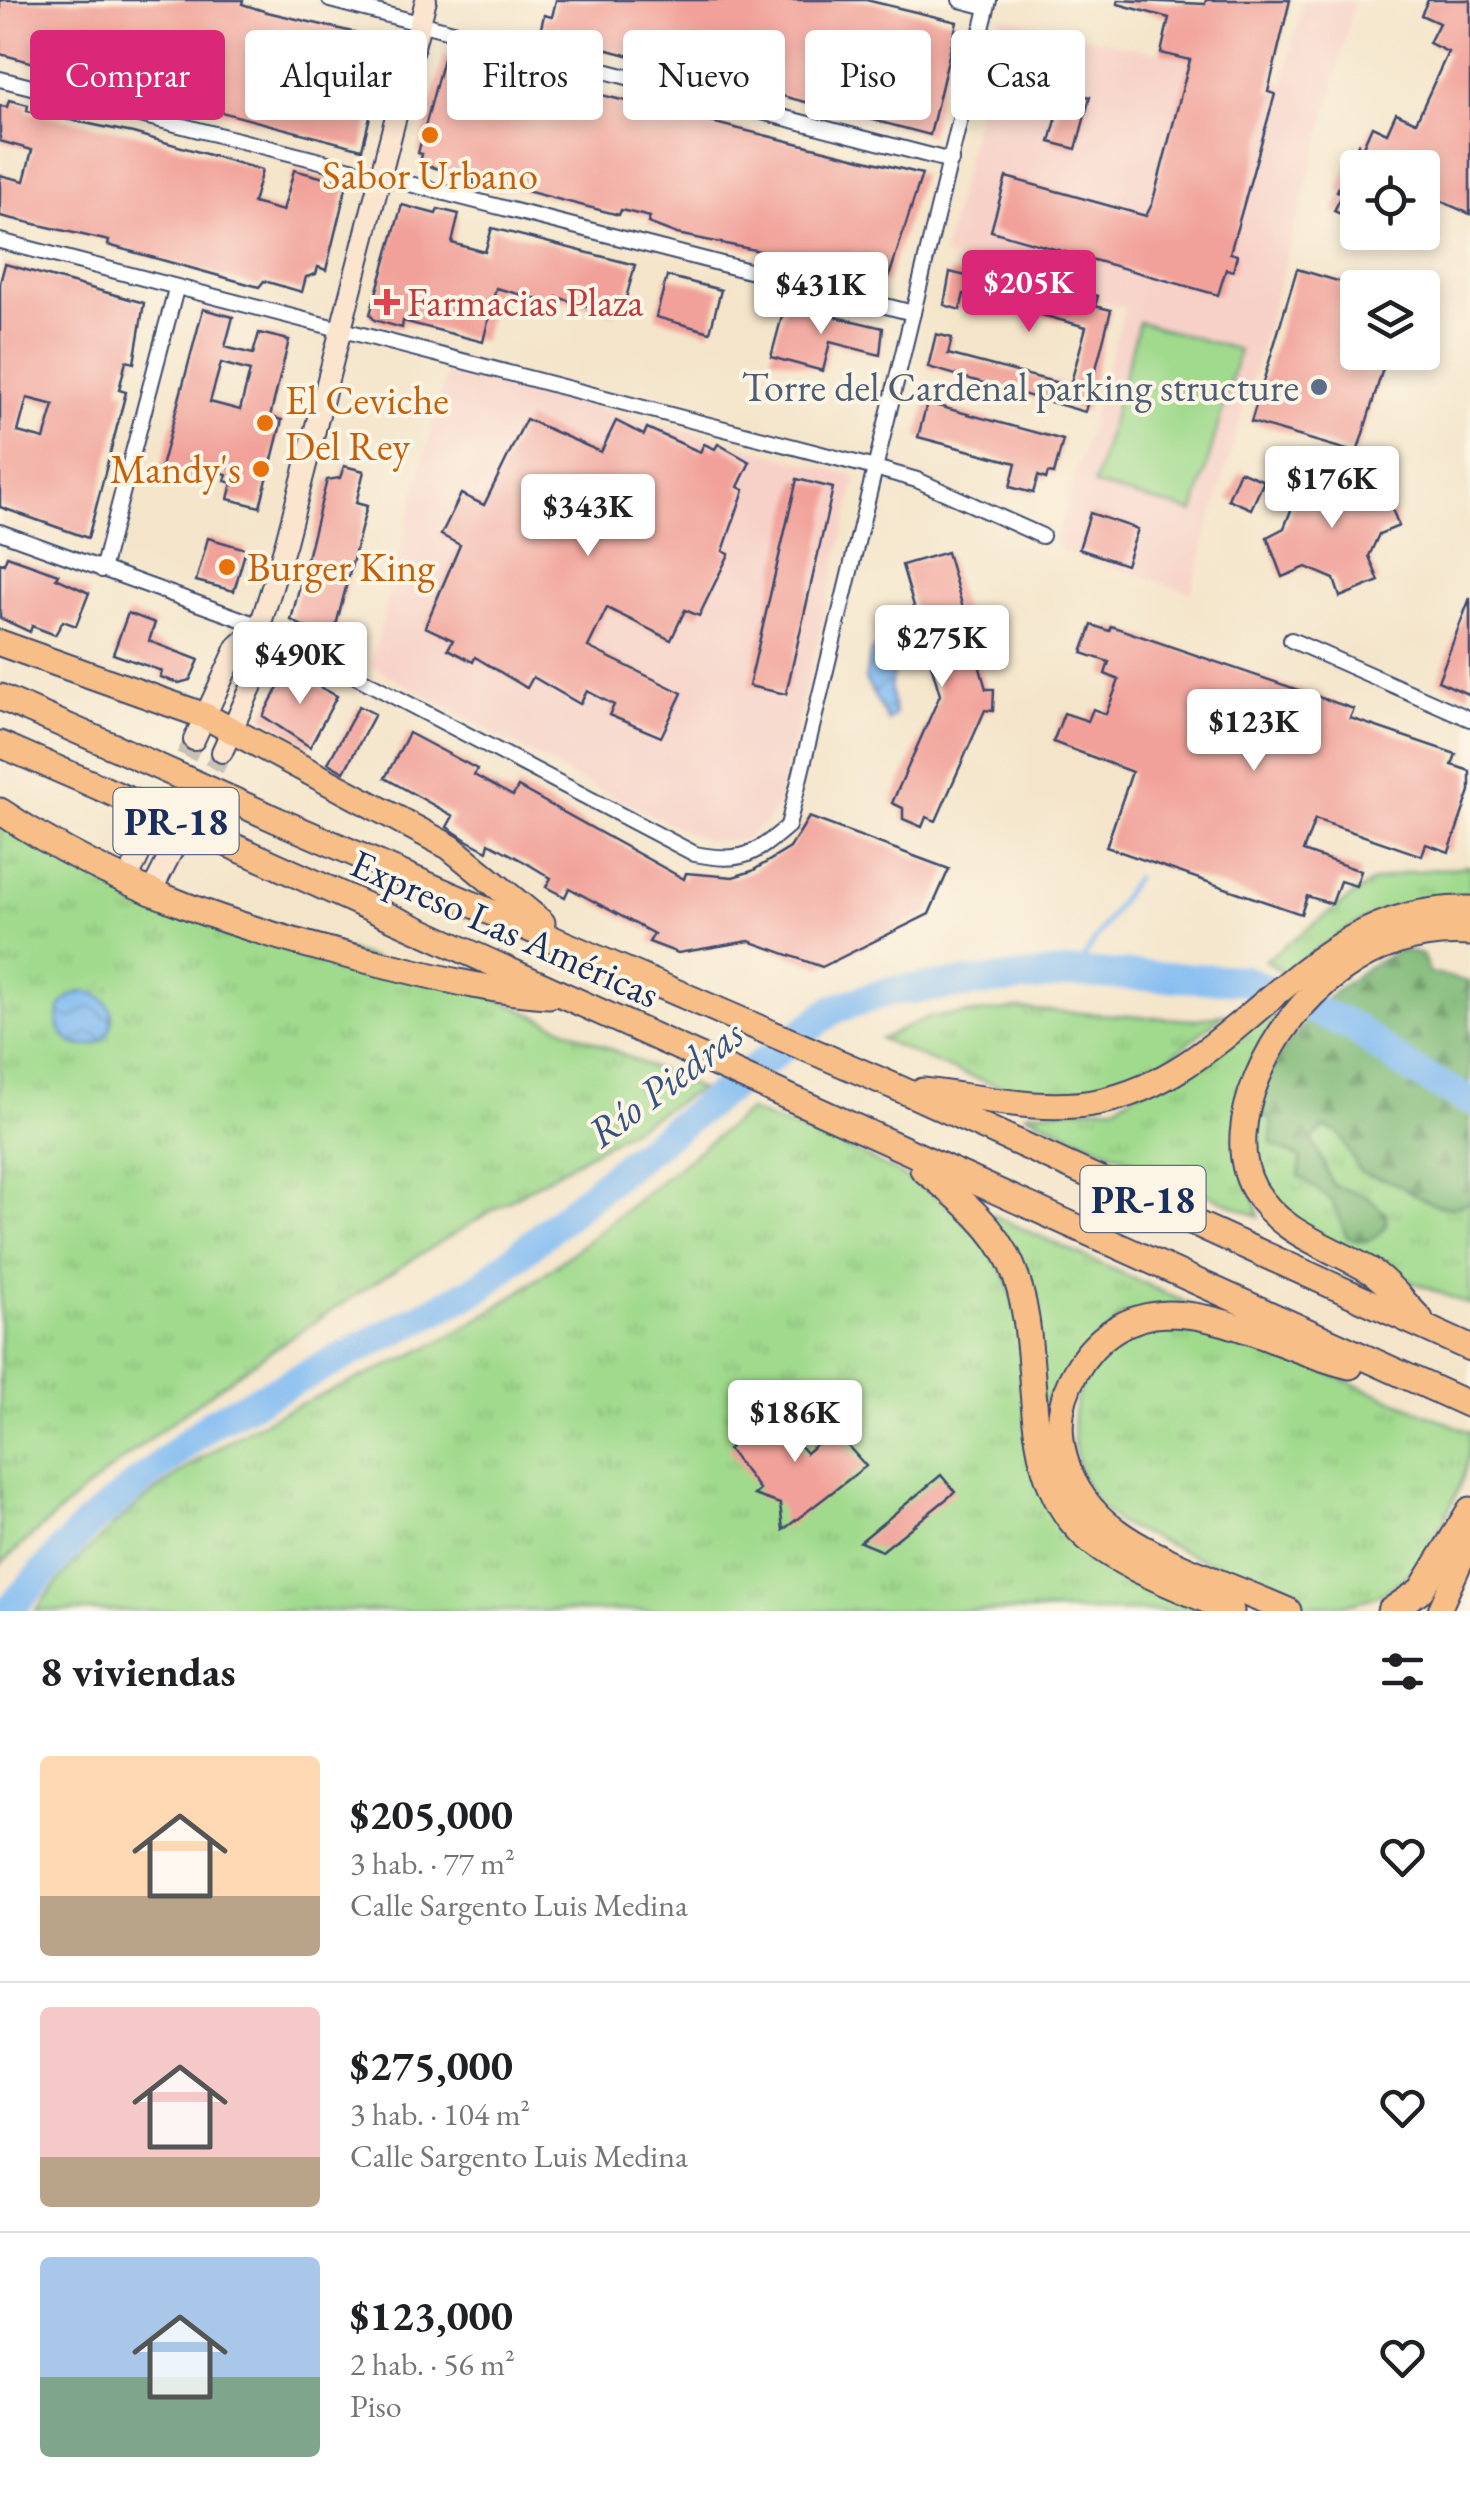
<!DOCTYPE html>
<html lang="es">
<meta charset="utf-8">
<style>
:root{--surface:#fff;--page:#f6f6f6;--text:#202124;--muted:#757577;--line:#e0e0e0;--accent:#db2777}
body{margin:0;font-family:"EB Garamond",serif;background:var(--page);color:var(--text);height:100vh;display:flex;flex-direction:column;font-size:38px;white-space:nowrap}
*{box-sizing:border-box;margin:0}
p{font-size:32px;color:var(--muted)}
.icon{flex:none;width:55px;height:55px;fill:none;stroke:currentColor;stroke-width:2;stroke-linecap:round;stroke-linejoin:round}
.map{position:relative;height:1611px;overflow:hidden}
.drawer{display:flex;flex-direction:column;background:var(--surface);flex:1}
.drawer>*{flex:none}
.guide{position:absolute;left:30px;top:30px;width:1410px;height:90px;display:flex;gap:20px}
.tools{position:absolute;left:1340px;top:150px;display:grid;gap:20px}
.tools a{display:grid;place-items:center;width:100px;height:100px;border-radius:10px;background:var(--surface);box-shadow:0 5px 15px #0003;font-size:50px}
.price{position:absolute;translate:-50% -85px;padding:0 22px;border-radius:10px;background:#fff;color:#222;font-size:32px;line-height:65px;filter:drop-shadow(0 2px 5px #0008)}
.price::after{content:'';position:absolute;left:50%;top:60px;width:30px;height:22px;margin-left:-15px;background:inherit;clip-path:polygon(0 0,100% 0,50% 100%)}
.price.selected{background:var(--accent);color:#fff}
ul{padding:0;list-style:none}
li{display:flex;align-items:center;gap:30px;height:250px;padding:0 40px}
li+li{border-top:2px solid var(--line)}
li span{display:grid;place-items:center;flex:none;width:280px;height:200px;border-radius:10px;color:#555}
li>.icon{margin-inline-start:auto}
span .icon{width:120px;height:120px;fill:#fffc;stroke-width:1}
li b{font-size:42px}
h2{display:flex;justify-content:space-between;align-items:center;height:120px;padding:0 40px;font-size:42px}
.pill{padding:0 35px;border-radius:10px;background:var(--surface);box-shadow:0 5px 15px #0003;font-size:35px;line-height:90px}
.pill.selected{background:var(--accent);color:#fff}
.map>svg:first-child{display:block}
.built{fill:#f7d1c8}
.grass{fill:url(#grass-tufts);stroke:#5e8476;stroke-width:2.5}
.forest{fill:url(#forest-firs);stroke:#4e746b;stroke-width:2.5}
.pitch{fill:#a0da8d;stroke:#5e8476;stroke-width:2.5}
.water{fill:url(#water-waves);stroke:#4e75a8;stroke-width:2.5}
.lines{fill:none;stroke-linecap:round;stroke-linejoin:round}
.stream{stroke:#81bbf2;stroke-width:5}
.river{stroke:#81bbf2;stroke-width:30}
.building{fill:#f1a199;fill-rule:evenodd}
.secondary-tunnel{stroke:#c9c1b4;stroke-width:20;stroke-dasharray:20 10;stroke-linecap:butt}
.street-casing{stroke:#3c4a6e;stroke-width:18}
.secondary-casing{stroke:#3c4a6e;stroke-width:24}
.primary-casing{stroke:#3c4a6e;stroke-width:26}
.highway-casing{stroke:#3c4a6e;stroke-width:29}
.street{stroke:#fff;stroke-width:14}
.secondary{stroke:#fce5cf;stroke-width:20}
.primary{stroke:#f7be87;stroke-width:22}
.highway{stroke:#f7be87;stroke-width:25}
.highway-bridge-casing{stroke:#3c4a6e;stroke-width:29;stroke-linecap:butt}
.highway-bridge{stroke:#f7be87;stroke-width:25}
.food-dot{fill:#e8710a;stroke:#fcf5e5;stroke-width:4}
.health-dot{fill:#e0444e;stroke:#fcf5e5;stroke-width:4}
.service-dot{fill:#5c6f8a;stroke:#fcf5e5;stroke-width:4}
.labels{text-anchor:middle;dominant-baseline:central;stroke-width:8;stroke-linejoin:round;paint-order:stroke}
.shield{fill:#fcf5e5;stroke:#5e6a86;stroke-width:2.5}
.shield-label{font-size:38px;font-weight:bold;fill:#1b2f5e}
.food-label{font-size:40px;fill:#c56008;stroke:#fcf5e5;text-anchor:start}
.health-label{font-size:40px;fill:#be3a42;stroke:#fcf5e5;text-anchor:start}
.service-label{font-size:40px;fill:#4e5e75;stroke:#fcf5e5;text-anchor:end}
.street-label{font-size:40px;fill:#1b2f5e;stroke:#fcf5e5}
.water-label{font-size:42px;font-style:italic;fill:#345283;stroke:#fcf5e5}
</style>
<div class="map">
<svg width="1470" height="1611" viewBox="0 0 1470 1611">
<defs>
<pattern id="grass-tufts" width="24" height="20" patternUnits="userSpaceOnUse" patternTransform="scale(2.5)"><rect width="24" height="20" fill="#a0da8d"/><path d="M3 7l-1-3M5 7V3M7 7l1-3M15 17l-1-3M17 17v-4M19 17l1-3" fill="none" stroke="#89bb7c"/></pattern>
<pattern id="forest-firs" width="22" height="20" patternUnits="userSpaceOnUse" patternTransform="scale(2.5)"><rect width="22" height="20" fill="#80ba78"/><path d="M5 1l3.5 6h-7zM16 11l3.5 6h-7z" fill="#689866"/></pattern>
<pattern id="water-waves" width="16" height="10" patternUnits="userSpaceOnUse" patternTransform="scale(2.5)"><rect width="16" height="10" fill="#81bbf2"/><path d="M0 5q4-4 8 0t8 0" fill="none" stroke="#6998c7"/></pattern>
</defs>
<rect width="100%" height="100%" fill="#fcf5e5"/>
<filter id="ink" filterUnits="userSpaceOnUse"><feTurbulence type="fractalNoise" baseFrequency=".01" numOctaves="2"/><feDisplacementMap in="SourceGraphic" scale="20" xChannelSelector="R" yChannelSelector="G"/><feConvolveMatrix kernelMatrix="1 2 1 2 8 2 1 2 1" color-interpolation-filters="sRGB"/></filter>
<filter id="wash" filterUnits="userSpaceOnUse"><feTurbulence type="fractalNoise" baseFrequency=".0048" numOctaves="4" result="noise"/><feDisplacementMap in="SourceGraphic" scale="40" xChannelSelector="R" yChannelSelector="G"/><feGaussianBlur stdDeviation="2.25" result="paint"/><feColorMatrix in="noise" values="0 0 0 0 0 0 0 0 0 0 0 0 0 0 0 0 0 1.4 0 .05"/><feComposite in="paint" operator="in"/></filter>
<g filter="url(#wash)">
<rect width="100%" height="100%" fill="#f4e5ca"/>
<g class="built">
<path d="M1303 0H1354L1330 105 1191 592 1062 551 1056 540 1125 308 943 256 1001 16 1284 83Z"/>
<path d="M447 370 857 476 778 805 765 824 743 840H704L576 779 370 665Z"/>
</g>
<g class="grass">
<path d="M0 819 86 869 489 995 700 1089C456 1231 207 1371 0 1565Z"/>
<path d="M1470 866V898C1378 897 1354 926 1282 973L1265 960 1372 882 1407 872Z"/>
<path d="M1019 1009 1194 1020 1226 1013C1202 1031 1178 1053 1152 1069 1062 1127 966 1076 881 1039L929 1017Z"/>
<path d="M1267 1014 1276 1017 1250 1063 1237 1122 1259 1217 1024 1113 1116 1105Z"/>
<path d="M1310 1018 1342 1026 1421 1079 1470 1105V1305C1393 1272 1238 1233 1255 1125 1256 1115 1256 1104 1260 1095 1273 1068 1294 1043 1310 1018Z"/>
<path d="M749 1111C850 1150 985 1189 1016 1307 1029 1354 1028 1410 1033 1459L1212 1611H35C95 1530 190 1457 281 1413 340 1385 403 1363 460 1330 564 1269 653 1183 749 1111Z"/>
<path d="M990 1214 1196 1307 1121 1315 1053 1410H1046Z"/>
<path d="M1212 1325 1470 1432C1470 1467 1459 1489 1444 1520 1415 1582 1378 1611 1302 1605 1256 1584 1210 1563 1163 1542 1148 1535 1127 1530 1115 1520 1059 1476 1057 1371 1123 1337 1150 1322 1182 1326 1212 1325Z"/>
</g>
<g class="forest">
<path d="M1401 950 1422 955 1430 973 1470 982V1096L1410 1064 1320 1003 1368 967Z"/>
<path d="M1310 1018 1342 1026 1421 1079 1470 1105V1201C1441 1217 1423 1198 1398 1185 1386 1178 1372 1178 1360 1172L1339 1133 1324 1128 1312 1139 1333 1185 1368 1197 1386 1214V1225C1377 1241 1363 1245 1347 1237L1332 1201 1299 1176 1301 1159 1272 1144 1271 1120 1257 1113C1262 1077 1286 1044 1310 1018Z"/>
</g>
<path class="pitch" d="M1139 322 1239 350 1194 512 1094 485Z"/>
<g class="water">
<path d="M880 644 891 645 897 654 890 688 895 714 888 721 865 679 871 651Z"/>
<circle cx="85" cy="1019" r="27"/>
</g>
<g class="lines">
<path class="stream" d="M1074 973 1135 878"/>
<path class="river" d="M8 1611 87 1525 213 1422 479 1288 630 1162 834 1009 891 991 1074 973 1244 980 1353 1027 1405 1066 1470 1101"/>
</g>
<g id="blocks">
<g class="building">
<path d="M0 0H243L242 4 267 12 378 38 388 43 362 149 0 54Z"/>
<path d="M556 0H866L957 22 930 135 540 32 544 15 552 17Z"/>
<path d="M1118 0 1205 4 1206 0H1290L1268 92 1275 94 1230 253 1237 255 1233 271 1226 269 1218 295 991 231 1006 177 1146 216 1152 204 1190 60 1161 53 1169 18 1118 4Z"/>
<path d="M1428 0H1470V214L1422 193V168H1358V222L1334 211 1343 193 1337 191 1358 144 1361 151 1372 126 1387 133 1396 113 1416 122 1448 52 1429 43 1439 23 1421 15Z"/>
<path d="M444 55 488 66 490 60 589 92 922 174 887 283 794 258 677 234 648 223 650 217 621 210 619 215 503 185 502 190 473 184 474 178 420 164 422 154 418 153Z"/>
<path d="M1064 90 1090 97 1076 149 1050 142Z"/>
<path d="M9 100 28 105 27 111 133 133 262 170 253 203 283 211 294 170 347 184 326 270 318 267 316 274 306 277 302 292 264 281 259 287 108 245 109 241 0 216V175L24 181 32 150 0 141V106L7 107Z"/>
<path d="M402 205 436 214 438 209 459 214 452 243 485 252 492 228 635 265 625 302 618 300 615 314 557 297 556 304 496 288 483 342 403 321 402 328 374 320 370 314Z"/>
<path d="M5 264 144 303 134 363 126 361 119 390 126 392 88 538 0 507V283ZM27 398 54 405 44 439 18 432Z"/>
<path d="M969 264 984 269 983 276 1023 286 1025 276 1098 296 1095 306 1111 310 1085 412 928 367 936 334 952 338 948 354 1070 386 1086 327 964 294 960 310 944 305 950 272 966 276Z"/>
<path d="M1297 269 1358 287V352H1388L1357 453 1251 422Z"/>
<path d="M667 276 721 290 710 332 656 317Z"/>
<path d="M785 305 883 328 880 355 830 342 823 371 771 357Z"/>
<path d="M203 309 233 317 225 347 253 354 259 333 289 340 270 417 282 420 260 507 228 499 232 483 225 481 227 474 202 467 199 480 160 471ZM221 363 250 371 240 410 210 402Z"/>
<path d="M927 403 1063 440 1054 474 1048 473 1046 479 1038 476 1033 493 1010 487 1016 463 918 437Z"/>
<path d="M526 419 601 452 616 421 644 435 647 428 700 452 704 444 715 449 718 444 750 462 738 487 744 490 723 551 729 554 699 616 685 610 671 640 607 608 588 647 682 693 661 737 609 715 614 705 587 691 580 704 533 677 527 688 475 657 473 662 448 649 453 640 425 627 460 545 441 535 461 494 484 505Z"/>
<path d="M1329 465 1336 483 1363 495 1383 487 1399 526 1379 534 1369 556 1379 581 1340 597 1334 579 1306 567 1282 577 1267 537 1284 528 1295 500 1287 481Z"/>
<path d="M344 466 364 471 356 503 367 506 332 641 291 620 327 480 340 478Z"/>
<path d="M1240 471 1264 481 1251 509 1228 499Z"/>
<path d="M797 479 833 488 786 694 749 686Z"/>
<path d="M1090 513 1138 529 1126 565 1079 549Z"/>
<path d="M208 538 246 549 234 591 196 581Z"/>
<path d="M947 552 986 689H994L993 711 985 710 936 821 926 817 922 827 903 819V808L892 803 940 695 902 565Z"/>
<path d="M7 556 58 574 56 578 89 593 76 626 63 621 55 635 32 626 30 632 0 618V563L4 564Z"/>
<path d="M1470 598V695L1438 681Z"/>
<path d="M128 613 155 623 149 641 199 660 190 680 179 683 160 677 162 671 113 654Z"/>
<path d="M1092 625 1109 631 1111 626 1354 709 1350 718 1456 754 1452 765 1470 771V791L1449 852 1426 844 1422 856 1315 819 1303 851 1361 871 1356 886 1340 881 1332 904 1307 896 1301 914 1106 847 1132 772 1053 742 1064 713 1088 721 1093 709 1106 714 1119 680 1105 674 1109 662 1082 653Z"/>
<path d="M287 670 337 696 310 747 263 716Z"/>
<path d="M359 706 375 714 344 772 328 763Z"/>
<path d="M409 733 477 769 474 775 513 796 518 787 684 879 686 873 733 877 752 871 790 848 809 817 949 869 929 914 822 967 749 941 678 953 649 942 654 934 569 888 565 897 546 887 551 878 523 861 489 843 487 851 468 841 447 827 453 816 385 778Z"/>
<path d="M771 1410 782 1423 789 1422 793 1438 806 1453 843 1422 857 1439 848 1446 866 1466 783 1530 780 1504 754 1495 760 1490 728 1449Z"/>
<path d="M941 1475 955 1492 882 1551 860 1542Z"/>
</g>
</g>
</g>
<g filter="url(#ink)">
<use href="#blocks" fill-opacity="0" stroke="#3c4a6e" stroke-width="2.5"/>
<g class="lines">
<g class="secondary-tunnel">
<path d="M147 838 194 740"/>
<path d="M173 849 222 752"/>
</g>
<g class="street-casing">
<g id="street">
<path d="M330 0 951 161"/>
<path d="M960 0 987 7"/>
<path d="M0 79 913 313"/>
<path d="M0 241 875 468 917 480 1042 536"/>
<path d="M0 532 260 626 695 854C742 863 753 856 788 826L989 0"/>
<path d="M102 570 176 289"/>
<path d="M1291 640 1470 719"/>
</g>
</g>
<g class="secondary-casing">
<g id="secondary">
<path d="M194 740 237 647 260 626"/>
<path d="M222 752 262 663 264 647 260 626 286 542 426 0"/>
<path d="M126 883 147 838"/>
<path d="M150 894 173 849"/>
</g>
</g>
<g class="primary-casing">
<path id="primary" d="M1439 1611 1470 1542"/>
</g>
<g class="highway-casing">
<g id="highway">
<path d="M0 643 205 716 450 847 542 923"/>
<path d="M0 697 110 745"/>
<path d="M0 744 90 783"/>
<path d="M0 811C120 891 247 932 386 965 440 978 493 992 549 995"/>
<path d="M277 820 898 1088 1470 1348"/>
<path d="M262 859 1470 1405"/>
<path d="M923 1091C979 1097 1042 1113 1098 1102 1243 1074 1304 904 1470 909"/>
<path d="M923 1169C956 1196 993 1223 1011 1264 1048 1349 1012 1464 1082 1533 1116 1567 1187 1590 1231 1611"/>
<path d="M1420 1319C1405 1304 1389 1283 1371 1271 1328 1245 1281 1235 1254 1189 1235 1155 1243 1112 1257 1078 1293 992 1373 926 1470 933"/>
<path d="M1288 1611C1237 1588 1159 1563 1116 1531 1065 1495 1043 1426 1076 1371 1096 1336 1128 1315 1168 1314 1232 1314 1289 1352 1350 1366"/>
<path d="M1390 1611 1421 1590 1470 1510"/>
</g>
</g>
<use href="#street" class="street"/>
<use href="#secondary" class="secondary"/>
<use href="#primary" class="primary"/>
<use href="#highway" class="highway"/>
<g class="highway-bridge-casing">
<g id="highway-bridge">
<path d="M110 745 277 820"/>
<path d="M90 783 262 859"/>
</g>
</g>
<use href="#highway-bridge" class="highway-bridge"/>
</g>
</g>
<g class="food-dot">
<circle cx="430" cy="135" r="10"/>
<circle cx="265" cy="423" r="10"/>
<circle cx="261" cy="469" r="10"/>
<circle cx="227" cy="567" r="10"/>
</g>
<path class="health-dot" d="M382 287h10v10h10v10h-10v10h-10v-10h-10v-10h10z"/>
<circle class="service-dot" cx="1319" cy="387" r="10"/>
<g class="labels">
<g class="shield">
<rect x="113.5" y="788" width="125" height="66" rx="8"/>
<rect x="1080.5" y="1166" width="125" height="66" rx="8"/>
</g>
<g class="shield-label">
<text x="176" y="821">PR-18</text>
<text x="1143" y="1199">PR-18</text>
</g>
<g class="food-label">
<text x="430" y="175" text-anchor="middle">Sabor Urbano</text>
<text x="285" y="400">El Ceviche<tspan x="285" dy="46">Del Rey</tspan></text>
<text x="241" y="469" text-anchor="end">Mandy's</text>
<text x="247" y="567">Burger King</text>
</g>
<g class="health-label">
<text x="407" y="302">Farmacias Plaza</text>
</g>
<g class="service-label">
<text x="1299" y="387">Torre del Cardenal parking structure</text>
</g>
<g class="street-label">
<text transform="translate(505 928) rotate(24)">Expreso Las Américas</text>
</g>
<g class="water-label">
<text transform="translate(665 1083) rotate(-37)">Río Piedras</text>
</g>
</g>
</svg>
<div class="tools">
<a><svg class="icon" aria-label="locate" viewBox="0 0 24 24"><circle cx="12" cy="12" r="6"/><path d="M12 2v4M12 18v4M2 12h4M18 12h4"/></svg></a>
<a><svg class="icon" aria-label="layers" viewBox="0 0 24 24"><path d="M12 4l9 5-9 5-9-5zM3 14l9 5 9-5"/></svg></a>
</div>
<b class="price selected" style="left:1029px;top:335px">$205K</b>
<b class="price" style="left:821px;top:337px">$431K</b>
<b class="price" style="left:1332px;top:531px">$176K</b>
<b class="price" style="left:588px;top:559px">$343K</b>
<b class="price" style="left:942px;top:690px">$275K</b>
<b class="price" style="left:300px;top:707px">$490K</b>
<b class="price" style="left:1254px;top:774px">$123K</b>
<b class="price" style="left:795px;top:1465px">$186K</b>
<div class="guide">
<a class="pill selected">Comprar</a>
<a class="pill">Alquilar</a>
<a class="pill">Filtros</a>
<a class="pill">Nuevo</a>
<a class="pill">Piso</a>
<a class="pill">Casa</a>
</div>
</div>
<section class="drawer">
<h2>8 viviendas<svg class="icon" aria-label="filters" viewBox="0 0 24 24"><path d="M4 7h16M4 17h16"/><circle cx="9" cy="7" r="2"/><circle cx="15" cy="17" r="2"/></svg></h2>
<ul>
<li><span style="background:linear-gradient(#ffd9b3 70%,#b9a48a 0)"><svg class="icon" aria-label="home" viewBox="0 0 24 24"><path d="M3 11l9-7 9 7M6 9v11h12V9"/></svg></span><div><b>$205,000</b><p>3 hab. · 77 m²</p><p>Calle Sargento Luis Medina</p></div><svg class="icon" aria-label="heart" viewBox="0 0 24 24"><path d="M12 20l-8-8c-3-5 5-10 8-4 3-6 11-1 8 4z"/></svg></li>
<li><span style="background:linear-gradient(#f6c9c9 75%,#b9a48a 0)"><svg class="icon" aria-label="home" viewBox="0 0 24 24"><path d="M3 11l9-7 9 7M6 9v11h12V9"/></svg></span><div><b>$275,000</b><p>3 hab. · 104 m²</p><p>Calle Sargento Luis Medina</p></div><svg class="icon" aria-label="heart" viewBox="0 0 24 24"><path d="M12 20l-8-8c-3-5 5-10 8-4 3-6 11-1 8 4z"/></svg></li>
<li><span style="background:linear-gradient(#a9c7e8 60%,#7fa58c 0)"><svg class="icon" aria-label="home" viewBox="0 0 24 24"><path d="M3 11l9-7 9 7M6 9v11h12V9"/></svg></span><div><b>$123,000</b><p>2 hab. · 56 m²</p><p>Piso</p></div><svg class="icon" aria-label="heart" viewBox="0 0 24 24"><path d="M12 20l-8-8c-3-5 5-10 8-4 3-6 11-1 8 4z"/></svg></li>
</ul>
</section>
